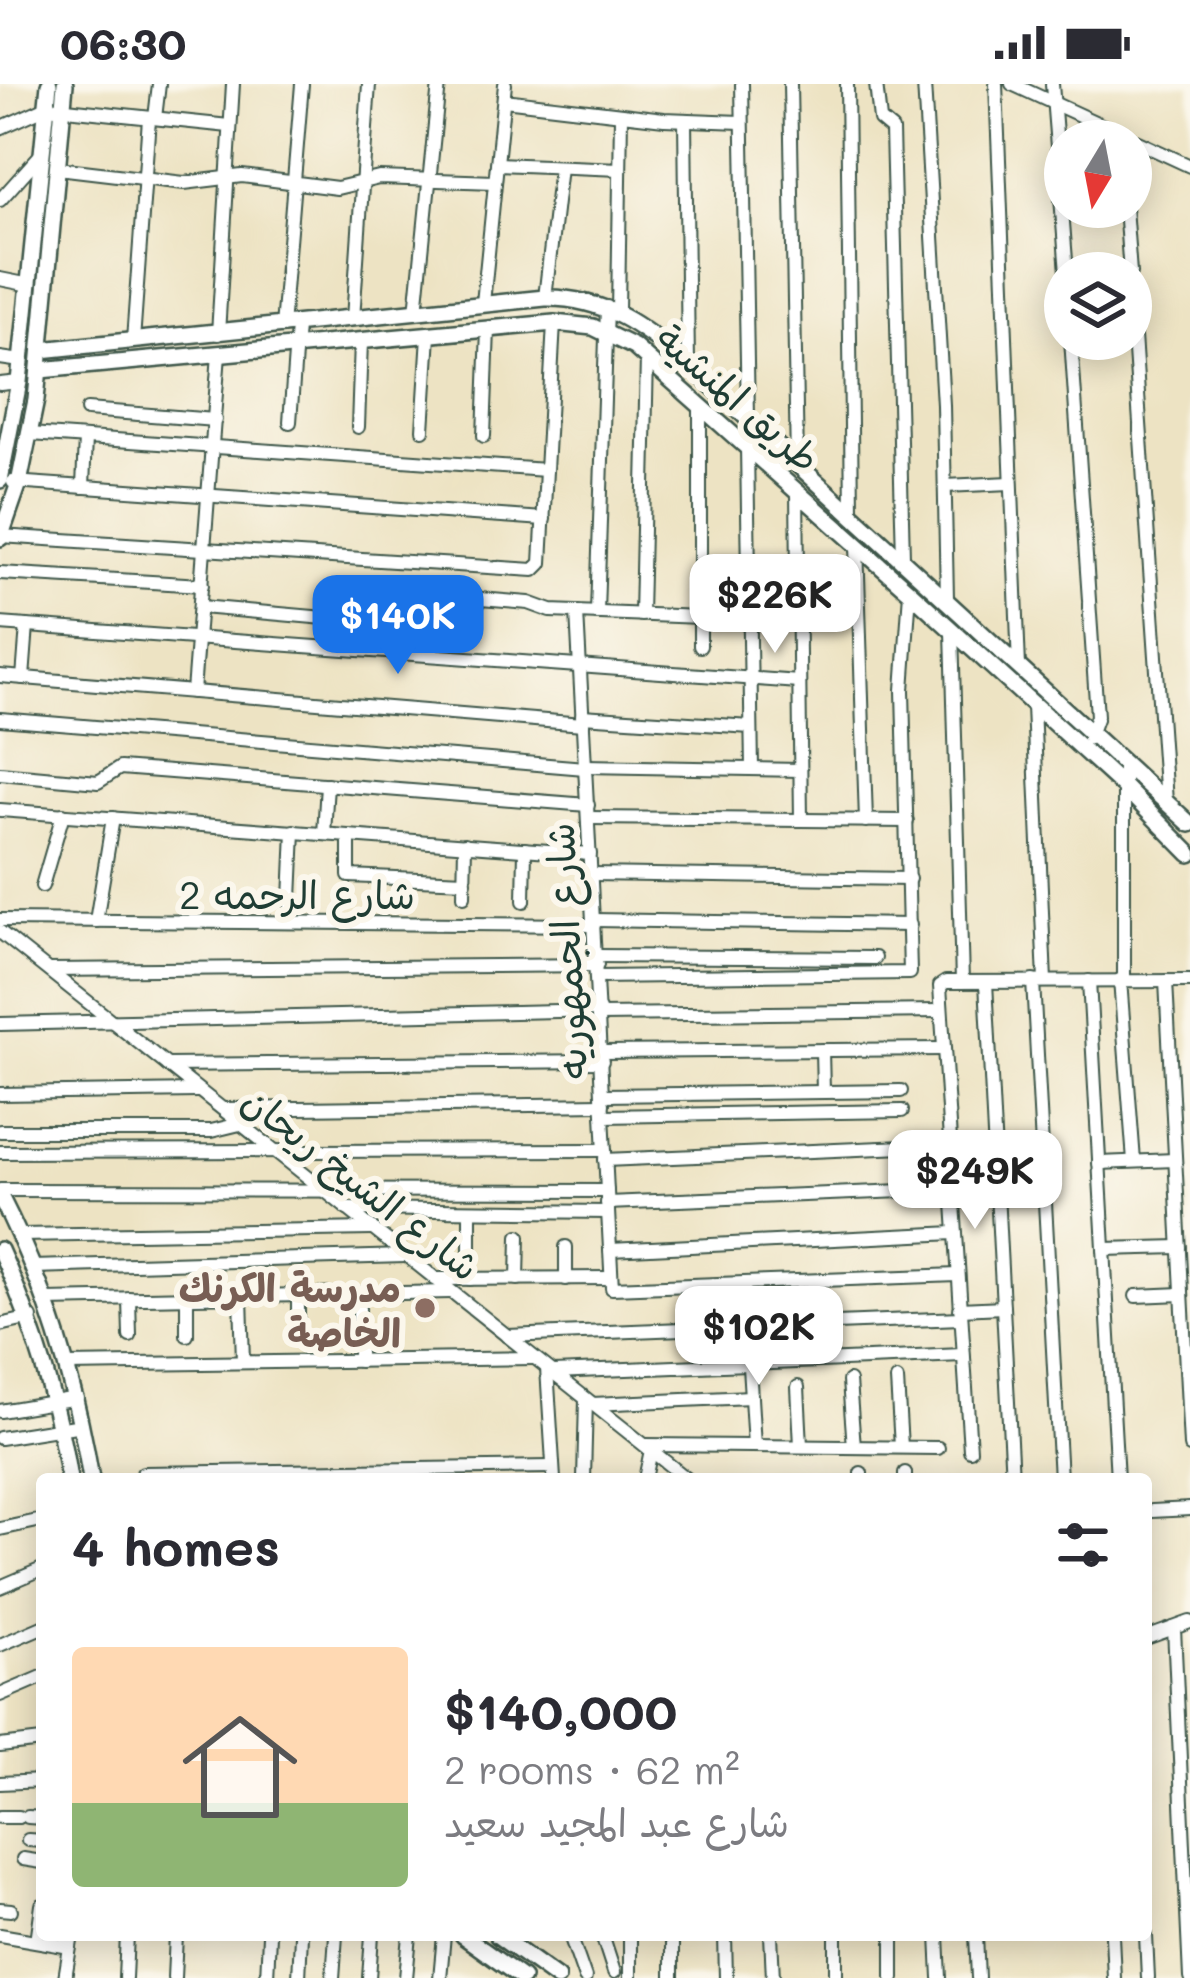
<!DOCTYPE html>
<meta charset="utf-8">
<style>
:root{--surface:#fff;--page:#f2f2f3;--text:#2b2b33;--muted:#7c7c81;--line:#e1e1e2;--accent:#1a73e8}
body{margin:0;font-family:Mali,"Playpen Sans Arabic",sans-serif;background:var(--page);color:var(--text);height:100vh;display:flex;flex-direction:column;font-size:45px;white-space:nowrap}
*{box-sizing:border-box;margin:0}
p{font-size:39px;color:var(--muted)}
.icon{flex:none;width:66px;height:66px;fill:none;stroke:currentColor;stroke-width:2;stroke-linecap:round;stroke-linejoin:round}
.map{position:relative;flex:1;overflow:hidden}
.drawer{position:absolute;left:36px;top:1389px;width:1116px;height:468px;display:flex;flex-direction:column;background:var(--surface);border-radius:12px;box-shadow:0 6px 30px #0003}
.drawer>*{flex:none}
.needle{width:78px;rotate:190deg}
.buttons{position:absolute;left:1044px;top:36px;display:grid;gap:24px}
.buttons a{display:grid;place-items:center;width:108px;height:108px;border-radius:50%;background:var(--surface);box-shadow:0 6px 30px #0003;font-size:60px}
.price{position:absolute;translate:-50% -102px;padding:0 27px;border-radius:24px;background:#fff;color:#222;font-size:39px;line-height:78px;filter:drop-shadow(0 3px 6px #0008)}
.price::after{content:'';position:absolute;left:50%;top:72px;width:36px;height:27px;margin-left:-18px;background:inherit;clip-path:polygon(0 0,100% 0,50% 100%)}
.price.current{background:var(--accent);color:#fff}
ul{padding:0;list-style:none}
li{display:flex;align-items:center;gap:36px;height:300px;padding:0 36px}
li+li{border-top:3px solid var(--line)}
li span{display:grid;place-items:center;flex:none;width:336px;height:240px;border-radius:12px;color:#555}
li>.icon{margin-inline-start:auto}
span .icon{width:144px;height:144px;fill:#fffc;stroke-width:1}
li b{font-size:51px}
h2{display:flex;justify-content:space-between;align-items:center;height:144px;padding:0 36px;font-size:51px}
.status{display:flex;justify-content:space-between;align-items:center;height:84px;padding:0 60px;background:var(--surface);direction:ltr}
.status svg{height:33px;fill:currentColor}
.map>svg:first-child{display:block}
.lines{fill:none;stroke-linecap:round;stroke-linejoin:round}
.minor-casing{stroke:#3e5649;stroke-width:16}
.tertiary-casing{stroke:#3e5649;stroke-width:20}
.minor{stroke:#fff;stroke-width:12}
.tertiary{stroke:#fff;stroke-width:15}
.education-dot{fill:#8d6e63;stroke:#fbf7ec;stroke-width:4.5}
.labels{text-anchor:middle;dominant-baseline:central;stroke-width:12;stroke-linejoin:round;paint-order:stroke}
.street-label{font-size:39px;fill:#1f3d34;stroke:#fbf7ec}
.education-label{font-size:39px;font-weight:bold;fill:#785e54;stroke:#fbf7ec;text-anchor:end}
</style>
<div class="status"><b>06:30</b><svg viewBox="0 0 49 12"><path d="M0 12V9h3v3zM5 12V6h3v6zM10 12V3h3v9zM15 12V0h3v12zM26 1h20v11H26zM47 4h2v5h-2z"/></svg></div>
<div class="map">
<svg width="1190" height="1894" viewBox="0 0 1190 1894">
<rect width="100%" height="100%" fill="#fbf7ec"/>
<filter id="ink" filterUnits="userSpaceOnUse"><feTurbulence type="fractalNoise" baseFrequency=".00833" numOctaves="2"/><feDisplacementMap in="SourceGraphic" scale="24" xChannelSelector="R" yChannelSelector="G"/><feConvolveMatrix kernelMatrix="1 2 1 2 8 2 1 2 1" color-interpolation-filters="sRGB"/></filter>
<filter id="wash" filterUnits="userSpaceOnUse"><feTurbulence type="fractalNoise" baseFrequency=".004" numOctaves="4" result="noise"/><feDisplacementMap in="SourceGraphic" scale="48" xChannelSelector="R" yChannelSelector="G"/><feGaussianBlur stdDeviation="2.7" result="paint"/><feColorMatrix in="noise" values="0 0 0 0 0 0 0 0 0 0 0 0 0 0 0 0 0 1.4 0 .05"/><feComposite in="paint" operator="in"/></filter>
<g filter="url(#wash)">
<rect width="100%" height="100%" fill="#ede3c3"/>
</g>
<g filter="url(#ink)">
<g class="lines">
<g class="minor-casing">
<g id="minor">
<path d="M742 0 748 333"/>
<path d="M790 0 797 379"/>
<path d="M847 0 852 427"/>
<path d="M876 0 880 36 892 46 903 474"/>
<path d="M924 0 943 321 947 514"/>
<path d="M996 0 1019 583"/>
<path d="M1012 0 1190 82"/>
<path d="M1052 0 1067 189"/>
<path d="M504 16 664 35 741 38"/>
<path d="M155 34 159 0"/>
<path d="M685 36 688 280"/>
<path d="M0 44 47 23 229 42"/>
<path d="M497 80 620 85"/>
<path d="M58 84 184 99 242 92 337 104 379 94 495 98"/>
<path d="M0 116 43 68"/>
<path d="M1125 123 1130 189"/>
<path d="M0 195 30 201"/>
<path d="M1131 208 1166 718"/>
<path d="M545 214 560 83"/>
<path d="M483 219 505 0"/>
<path d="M416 228 439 0"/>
<path d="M618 228 621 31"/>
<path d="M353 235 369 0"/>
<path d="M282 243 302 0"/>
<path d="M218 250 233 0"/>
<path d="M1071 255 1097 632 1089 654"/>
<path d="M133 257 149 34"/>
<path d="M0 274 21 277"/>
<path d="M0 300 19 298"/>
<path d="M700 321V562"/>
<path d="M87 326 215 336"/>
<path d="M290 338 297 242"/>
<path d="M358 343 361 257"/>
<path d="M423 346 429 251"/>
<path d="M30 350 546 386"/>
<path d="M484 352 488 245"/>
<path d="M747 363 752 685"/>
<path d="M13 398 544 435"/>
<path d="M945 402 1011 399"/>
<path d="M83 403 85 354"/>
<path d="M797 407 801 736"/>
<path d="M0 452 534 486 541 479 554 239"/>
<path d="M857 461 866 737"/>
<path d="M0 489 202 501"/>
<path d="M201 523 336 535 342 530 349 508 358 505 529 519 551 527 700 533"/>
<path d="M577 528 612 1204 958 1191"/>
<path d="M597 529 607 223"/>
<path d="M641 531 647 274"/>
<path d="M0 540 799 598"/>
<path d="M952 547 962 898"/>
<path d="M0 592 583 640"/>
<path d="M23 594 27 542"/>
<path d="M193 608 219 270"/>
<path d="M1033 622 1045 897"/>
<path d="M582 632 751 643"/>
<path d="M0 635 585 684"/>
<path d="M1124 678V896"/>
<path d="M585 682 800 686"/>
<path d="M0 689 98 698 120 684 588 721"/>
<path d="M0 726 590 770"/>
<path d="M588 734 907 737"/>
<path d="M324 750 327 700"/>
<path d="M349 752V792L465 797"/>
<path d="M591 790 909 795"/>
<path d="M42 802 63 730"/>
<path d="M464 812 465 760"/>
<path d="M524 817 525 765"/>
<path d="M0 836 594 841"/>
<path d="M594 836 910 841"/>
<path d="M96 837 113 734"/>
<path d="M290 838 294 747"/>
<path d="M0 848 687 1395"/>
<path d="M596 872 875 874"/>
<path d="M49 886 597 881"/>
<path d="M597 893 910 889 903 606 910 508"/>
<path d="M1120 896 1134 1077"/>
<path d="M1033 897 1060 1395"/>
<path d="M1089 897 1117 1395"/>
<path d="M1166 897 1190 1362"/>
<path d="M986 898 1012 1395"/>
<path d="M599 931 941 927"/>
<path d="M0 940 599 926"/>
<path d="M822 966 823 1008"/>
<path d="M602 968 943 965"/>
<path d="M167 981 602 977"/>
<path d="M0 1010 197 1007"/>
<path d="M603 1011 901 1007"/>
<path d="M223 1025 603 1020"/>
<path d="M604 1032 902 1027"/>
<path d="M0 1047H211L240 1040"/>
<path d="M0 1068 605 1066"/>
<path d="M605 1076 950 1061"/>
<path d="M1099 1079 1175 1076"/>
<path d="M0 1106 607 1107"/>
<path d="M607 1119 952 1105"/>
<path d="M347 1125 608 1128"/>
<path d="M20 1151 372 1145"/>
<path d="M566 1163V1195"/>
<path d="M1104 1165 1180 1163"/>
<path d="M610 1166 955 1149"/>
<path d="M33 1183 405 1172"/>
<path d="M435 1195 611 1194"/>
<path d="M470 1195V1127"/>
<path d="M518 1195 519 1152"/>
<path d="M744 1201 754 1362"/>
<path d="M359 1210V1277"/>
<path d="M298 1211V1251"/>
<path d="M241 1212 243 1278"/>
<path d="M1136 1212 1182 1210"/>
<path d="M187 1213V1251"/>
<path d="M129 1214 130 1252"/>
<path d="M46 1216 451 1208"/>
<path d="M960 1225 1003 1223"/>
<path d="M0 1241 31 1234"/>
<path d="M507 1252 961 1234"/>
<path d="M67 1281 534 1274"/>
<path d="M547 1284 554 1395"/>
<path d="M554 1288 963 1271"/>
<path d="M897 1296 901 1363"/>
<path d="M849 1297 854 1363"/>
<path d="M798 1303 801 1362"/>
<path d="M592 1320 751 1313"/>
<path d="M0 1327 77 1314"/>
<path d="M0 1354 82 1341"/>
<path d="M645 1361 938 1364"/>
<path d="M970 1366 940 902 946 898 1190 897"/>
<path d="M143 1389 553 1383"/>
<path d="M861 1389V1395"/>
<path d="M584 1395 586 1315"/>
<path d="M645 1395 651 1366"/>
<path d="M905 1395V1389"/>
<path d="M1152 1427 1190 1425"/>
<path d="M0 1445 42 1436"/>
<path d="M0 1503 42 1485"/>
<path d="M1174 1544 1190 1894"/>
<path d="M1146 1554 1190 1538"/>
<path d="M0 1561 42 1543"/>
<path d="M0 1611 42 1593"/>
<path d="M0 1662 42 1657"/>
<path d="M0 1699 42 1697"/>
<path d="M0 1733H19"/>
<path d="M28 1733 42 1734"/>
<path d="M28 1756 42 1757"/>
<path d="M23 1775 42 1778"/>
<path d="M0 1825 11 1826"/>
<path d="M0 1851 70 1863"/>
<path d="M570 1851 585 1894"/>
<path d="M602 1851 614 1888"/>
<path d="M630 1851V1894"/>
<path d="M672 1851V1894"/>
<path d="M725 1851 726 1894"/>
<path d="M771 1851 773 1894"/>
<path d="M836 1851V1894"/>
<path d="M893 1851V1894"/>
<path d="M938 1851 940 1894"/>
<path d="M976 1851 978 1894"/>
<path d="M1112 1851 1114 1894"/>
<path d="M1146 1851 1148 1894"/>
<path d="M37 1857 42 1821"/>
<path d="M65 1894 72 1851"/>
<path d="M125 1894 127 1851"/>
<path d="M174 1894 176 1851"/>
<path d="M267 1894 269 1851"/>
<path d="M299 1894 301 1851"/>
<path d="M333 1894 336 1851"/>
<path d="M369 1894 372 1851"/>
<path d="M406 1894 410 1851"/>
<path d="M440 1894 444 1851"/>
</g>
</g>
<g class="tertiary-casing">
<g id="tertiary">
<path d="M41 266 545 214C605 213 644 243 688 280L1190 740"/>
<path d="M40 286 554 239 593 243 634 263 910 508 1124 703 1190 770"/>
<path d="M0 396 19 298 49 0"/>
<path d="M0 454 19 399 36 316 65 0"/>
<path d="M0 1112C46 1202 75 1296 91 1395"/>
<path d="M0 1166C34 1241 56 1313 69 1395"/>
<path d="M462 1851 522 1894"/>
<path d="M497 1851 557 1894"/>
</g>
</g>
<use href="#minor" class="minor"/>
<use href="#tertiary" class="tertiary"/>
</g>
</g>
<circle class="education-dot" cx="425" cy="1224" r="12"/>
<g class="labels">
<g class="street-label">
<text transform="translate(739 313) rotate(41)">طريق المنشية</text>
<text x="297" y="809">شارع الرحمه 2</text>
<text transform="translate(565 867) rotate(-93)">شارع الجمهوريه</text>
<text transform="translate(362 1098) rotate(38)">شارع الشيخ ريحان</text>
</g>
<g class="education-label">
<text x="401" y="1202">مدرسة الكرنك<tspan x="401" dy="45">الخاصة</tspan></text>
</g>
</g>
</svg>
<div class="buttons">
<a><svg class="needle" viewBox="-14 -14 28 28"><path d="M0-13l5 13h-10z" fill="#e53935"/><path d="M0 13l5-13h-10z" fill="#7c7c81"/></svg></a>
<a><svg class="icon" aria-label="layers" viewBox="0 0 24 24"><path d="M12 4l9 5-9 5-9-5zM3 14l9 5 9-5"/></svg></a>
</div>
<b class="price" style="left:775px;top:572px">$226K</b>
<b class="price current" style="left:398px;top:593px">$140K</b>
<b class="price" style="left:975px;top:1148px">$249K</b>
<b class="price" style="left:759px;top:1304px">$102K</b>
<section class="drawer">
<h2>4 homes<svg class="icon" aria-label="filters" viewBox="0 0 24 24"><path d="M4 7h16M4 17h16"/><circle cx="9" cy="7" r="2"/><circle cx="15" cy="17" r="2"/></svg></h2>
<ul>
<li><span style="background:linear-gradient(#ffd9b3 65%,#8fb573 0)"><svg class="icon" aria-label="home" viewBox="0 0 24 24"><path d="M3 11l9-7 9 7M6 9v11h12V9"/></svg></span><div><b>$140,000</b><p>2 rooms · 62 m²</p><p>شارع عبد المجيد سعيد</p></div></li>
</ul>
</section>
</div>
